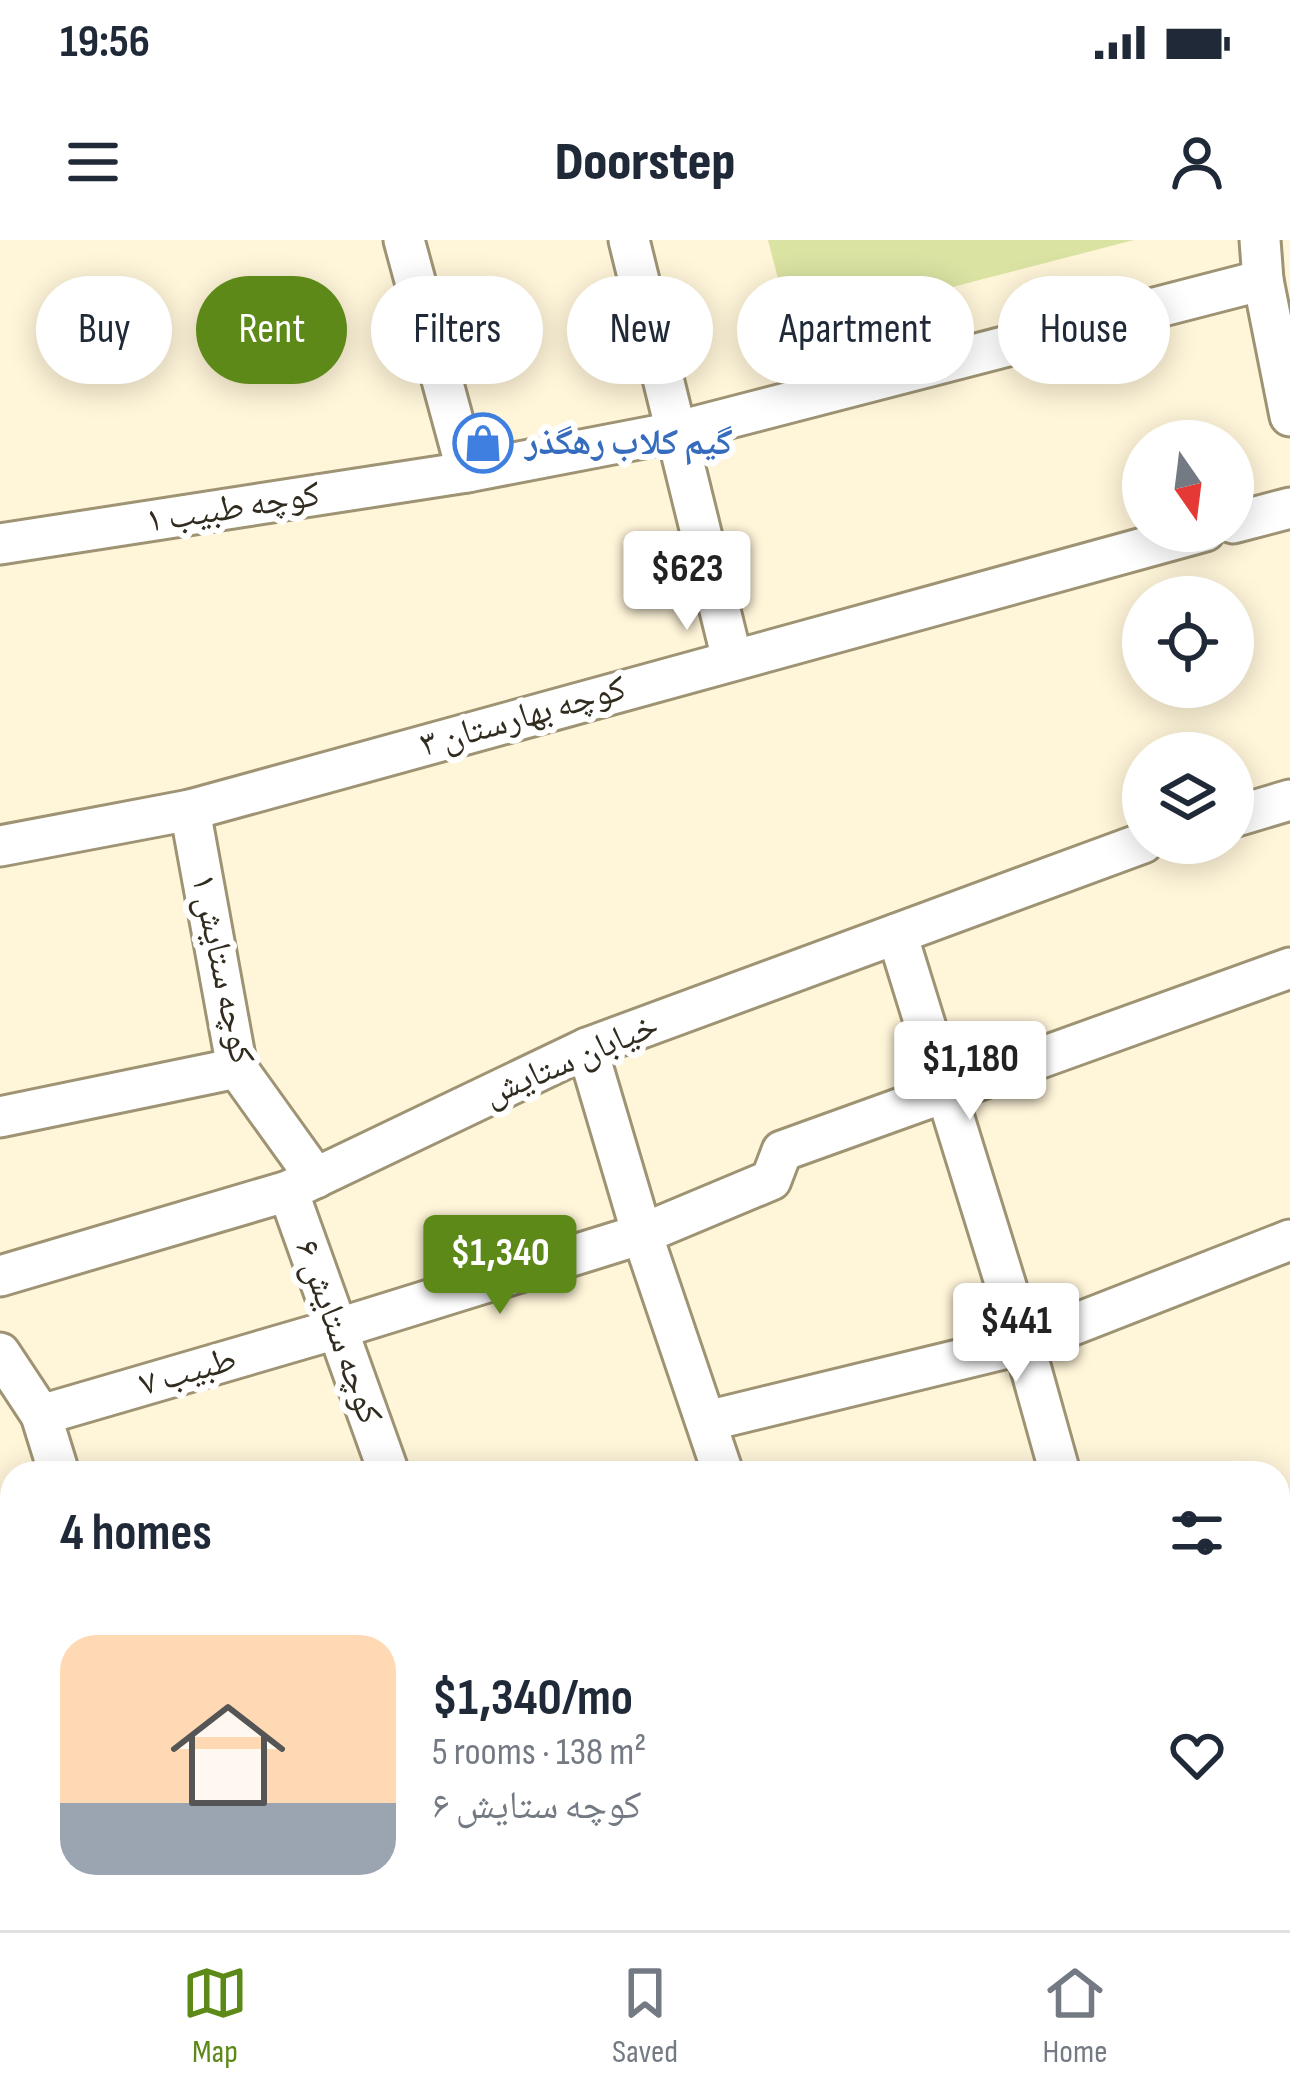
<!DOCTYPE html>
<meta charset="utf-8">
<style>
:root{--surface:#fff;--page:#f6f6f7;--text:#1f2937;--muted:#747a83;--line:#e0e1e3;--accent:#5d8919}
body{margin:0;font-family:"Sofia Sans Condensed","Noto Naskh Arabic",sans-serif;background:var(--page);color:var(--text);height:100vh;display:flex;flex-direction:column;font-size:45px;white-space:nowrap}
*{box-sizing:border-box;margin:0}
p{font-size:39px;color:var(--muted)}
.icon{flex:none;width:66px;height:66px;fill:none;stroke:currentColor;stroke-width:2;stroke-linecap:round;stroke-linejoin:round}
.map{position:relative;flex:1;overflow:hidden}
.side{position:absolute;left:0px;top:1221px;width:1290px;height:471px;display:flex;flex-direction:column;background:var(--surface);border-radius:36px 36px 0 0;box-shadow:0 6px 30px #0003}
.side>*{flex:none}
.guide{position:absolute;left:36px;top:36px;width:1218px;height:108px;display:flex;gap:24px}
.needle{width:78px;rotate:166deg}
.fabs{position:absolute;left:1122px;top:180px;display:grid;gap:24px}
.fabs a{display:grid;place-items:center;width:132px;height:132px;border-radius:50%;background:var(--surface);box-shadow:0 6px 30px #0003;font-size:60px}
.price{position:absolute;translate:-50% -102px;padding:0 27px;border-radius:12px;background:#fff;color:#222;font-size:39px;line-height:78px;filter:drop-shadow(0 3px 6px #0008)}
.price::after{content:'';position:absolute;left:50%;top:72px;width:36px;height:27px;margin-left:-18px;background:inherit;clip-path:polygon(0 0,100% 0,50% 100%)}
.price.active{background:var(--accent);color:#fff}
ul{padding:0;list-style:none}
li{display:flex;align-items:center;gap:36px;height:300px;padding:0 60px}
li+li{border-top:3px solid var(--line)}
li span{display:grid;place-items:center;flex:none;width:336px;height:240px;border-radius:36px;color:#555}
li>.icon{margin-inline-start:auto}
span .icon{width:144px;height:144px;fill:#fffc;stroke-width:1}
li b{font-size:51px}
h2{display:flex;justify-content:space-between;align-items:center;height:144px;padding:0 60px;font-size:51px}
.pill{padding:0 42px;border-radius:54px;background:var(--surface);box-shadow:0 6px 30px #0003;font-size:42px;line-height:108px}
.pill.active{background:var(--accent);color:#fff}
.status{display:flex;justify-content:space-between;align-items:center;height:84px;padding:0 60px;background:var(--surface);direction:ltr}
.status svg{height:33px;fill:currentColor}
header{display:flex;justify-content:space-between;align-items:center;height:156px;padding:0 60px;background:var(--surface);font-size:54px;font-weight:800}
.dock{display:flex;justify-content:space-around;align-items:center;height:168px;border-top:3px solid var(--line);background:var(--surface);font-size:33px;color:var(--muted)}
.dock a{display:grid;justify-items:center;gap:6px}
.dock .active{color:var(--accent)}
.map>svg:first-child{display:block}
.green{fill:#dbe3a3}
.building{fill:#f4cfe0}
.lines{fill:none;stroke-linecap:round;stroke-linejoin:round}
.minor-casing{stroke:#9e9373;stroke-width:45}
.minor{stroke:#fff;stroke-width:39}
.labels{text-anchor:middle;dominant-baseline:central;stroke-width:12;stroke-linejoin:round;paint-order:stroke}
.shop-label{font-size:36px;font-weight:bold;fill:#366cbe;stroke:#fff;text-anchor:start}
.street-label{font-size:36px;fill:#312c1f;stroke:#fff}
</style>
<div class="status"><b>19:56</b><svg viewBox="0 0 49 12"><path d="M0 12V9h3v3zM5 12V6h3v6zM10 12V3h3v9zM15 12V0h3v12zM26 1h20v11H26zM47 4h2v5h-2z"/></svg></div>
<header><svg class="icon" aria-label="menu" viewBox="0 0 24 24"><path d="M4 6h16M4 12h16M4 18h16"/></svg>Doorstep<svg class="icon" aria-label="person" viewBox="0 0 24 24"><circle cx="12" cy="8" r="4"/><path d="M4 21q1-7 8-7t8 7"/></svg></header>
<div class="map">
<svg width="1290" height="1690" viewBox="0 0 1290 1690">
<rect width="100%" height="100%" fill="#fff5d9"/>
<path class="green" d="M768 0H1134L791 89Z"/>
<path class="building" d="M499 185 505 214 468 221 460 193Z"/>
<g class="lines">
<g class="minor-casing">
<g id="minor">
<path d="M404 0 467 232"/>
<path d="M629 0 732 419"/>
<path d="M1260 0 1263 40 1290 176"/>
<path d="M1233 283 1290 268"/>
<path d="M0 304 467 232 675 192 1263 40"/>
<path d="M190 570 237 828 316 938"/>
<path d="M1233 577 1290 560"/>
<path d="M0 606 190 570 1205 291"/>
<path d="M897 694 1024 1104 1060 1233"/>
<path d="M587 808 642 994 723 1233"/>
<path d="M0 877 237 828"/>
<path d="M288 951 389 1233"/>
<path d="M0 1036 288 951 587 808 1143 603"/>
<path d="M0 1113 41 1175 59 1233"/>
<path d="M41 1175 336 1089 642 994 771 940 782 911 1290 728"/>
<path d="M707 1181 1024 1104 1290 1000"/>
<path d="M1278 1291 1290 1286"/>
<path d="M0 1298 12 1336"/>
<path d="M0 1503 12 1499"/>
<path d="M1278 1520 1290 1515"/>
<path d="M0 1672 12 1668"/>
<path d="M120 1680 123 1690"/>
<path d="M202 1680 205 1690"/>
<path d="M534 1680 536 1690"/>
<path d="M854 1680 856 1690"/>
<path d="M1179 1680 1182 1690"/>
<path d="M667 1690 803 1680"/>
</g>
</g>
<use href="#minor" class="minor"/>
</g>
<defs>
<g id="shop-ring" transform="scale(3)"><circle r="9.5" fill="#fff" stroke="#3f7fe0" stroke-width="1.5"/><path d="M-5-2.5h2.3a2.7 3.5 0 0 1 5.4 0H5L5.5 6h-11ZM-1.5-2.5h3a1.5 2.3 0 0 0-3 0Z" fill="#3f7fe0"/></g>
</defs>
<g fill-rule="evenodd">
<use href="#shop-ring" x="483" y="203"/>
</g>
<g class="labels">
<g class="shop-label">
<text x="525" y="203">گیم کلاب رهگذر</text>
</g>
<g class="street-label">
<text transform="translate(233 268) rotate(-9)">کوچه طبیب ۱</text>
<text transform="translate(523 477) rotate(-16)">کوچه بهارستان ۳</text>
<text transform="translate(222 729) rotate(78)">کوچه ستایش ۱</text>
<text transform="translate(571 820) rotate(-23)">خیابان ستایش</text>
<text transform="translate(338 1092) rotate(70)">کوچه ستایش ۶</text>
<text transform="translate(188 1132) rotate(-16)">طبیب ۷</text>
</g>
</g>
</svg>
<div class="fabs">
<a><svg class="needle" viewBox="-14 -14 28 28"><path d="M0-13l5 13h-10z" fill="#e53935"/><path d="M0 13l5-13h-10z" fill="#747a83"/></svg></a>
<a><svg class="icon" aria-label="locate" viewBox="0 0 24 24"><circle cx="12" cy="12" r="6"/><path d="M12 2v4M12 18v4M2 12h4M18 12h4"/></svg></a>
<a><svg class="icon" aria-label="layers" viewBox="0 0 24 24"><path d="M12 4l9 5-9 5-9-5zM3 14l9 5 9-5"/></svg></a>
</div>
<b class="price" style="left:687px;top:393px">$623</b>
<b class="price" style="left:970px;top:883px">$1,180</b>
<b class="price active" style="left:500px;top:1077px">$1,340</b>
<b class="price" style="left:1016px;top:1145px">$441</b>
<div class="guide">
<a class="pill">Buy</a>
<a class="pill active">Rent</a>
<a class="pill">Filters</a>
<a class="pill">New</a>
<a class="pill">Apartment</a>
<a class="pill">House</a>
</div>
<section class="side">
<h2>4 homes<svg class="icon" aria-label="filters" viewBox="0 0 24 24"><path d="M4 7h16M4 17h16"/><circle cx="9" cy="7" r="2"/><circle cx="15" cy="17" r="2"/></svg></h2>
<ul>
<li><span style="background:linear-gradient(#ffd9b3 70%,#9aa5b1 0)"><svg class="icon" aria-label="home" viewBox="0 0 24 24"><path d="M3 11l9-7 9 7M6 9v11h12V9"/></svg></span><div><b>$1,340/mo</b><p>5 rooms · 138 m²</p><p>کوچه ستایش ۶</p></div><svg class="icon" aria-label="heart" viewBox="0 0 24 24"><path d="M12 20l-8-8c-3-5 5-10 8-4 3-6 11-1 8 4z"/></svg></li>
</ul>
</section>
</div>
<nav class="dock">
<a class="active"><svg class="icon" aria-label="map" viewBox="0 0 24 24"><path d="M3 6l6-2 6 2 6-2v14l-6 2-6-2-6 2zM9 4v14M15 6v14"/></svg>Map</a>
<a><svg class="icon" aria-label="saved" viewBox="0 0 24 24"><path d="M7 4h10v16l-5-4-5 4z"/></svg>Saved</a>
<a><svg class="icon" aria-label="home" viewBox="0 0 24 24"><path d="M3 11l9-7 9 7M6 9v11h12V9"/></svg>Home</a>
</nav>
